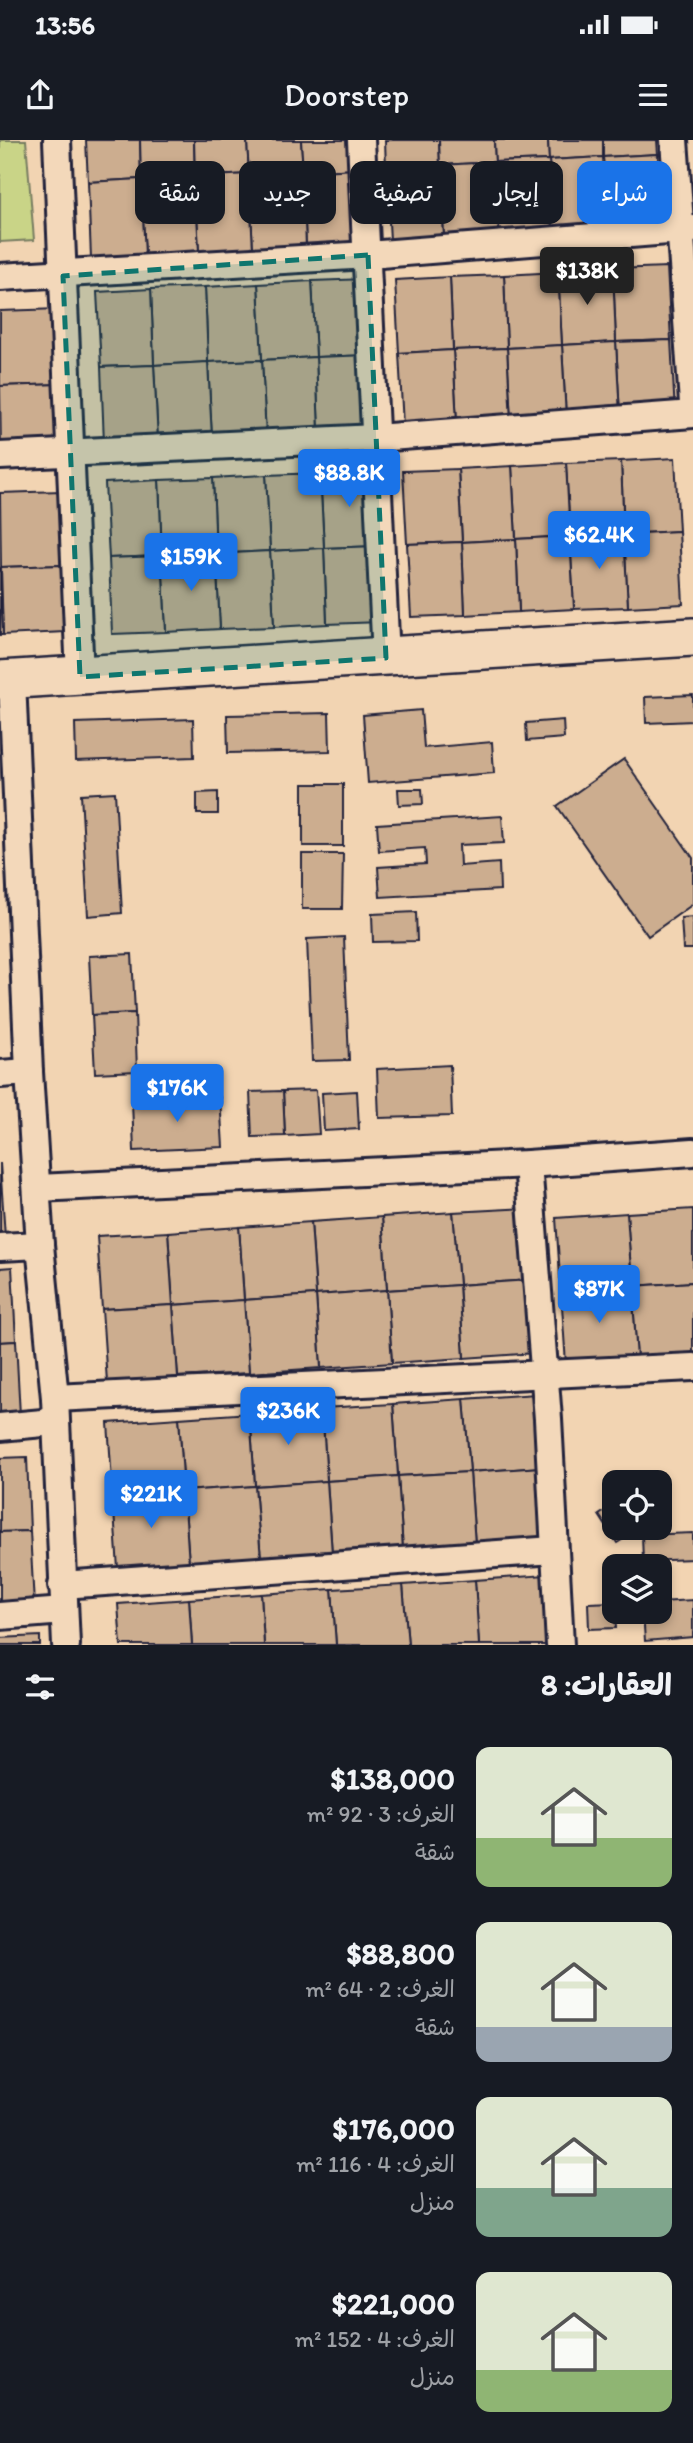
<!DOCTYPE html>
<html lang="ar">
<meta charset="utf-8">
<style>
:root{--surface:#171b24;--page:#20242c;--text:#f1f3f6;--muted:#9ea1a6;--accent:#1a73e8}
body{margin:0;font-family:Itim,"Playpen Sans Arabic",sans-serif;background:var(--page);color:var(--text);direction:rtl;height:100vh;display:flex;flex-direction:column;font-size:26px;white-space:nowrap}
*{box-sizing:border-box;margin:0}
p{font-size:23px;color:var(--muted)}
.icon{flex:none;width:38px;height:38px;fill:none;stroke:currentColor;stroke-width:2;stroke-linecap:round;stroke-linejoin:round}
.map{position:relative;height:1505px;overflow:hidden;direction:ltr}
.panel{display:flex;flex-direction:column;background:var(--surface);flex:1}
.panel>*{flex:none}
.banner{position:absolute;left:21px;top:21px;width:651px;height:63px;direction:rtl;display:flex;gap:14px}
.fabs{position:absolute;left:602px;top:1330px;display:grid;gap:14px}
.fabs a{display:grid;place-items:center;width:70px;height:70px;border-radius:14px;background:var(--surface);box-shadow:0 4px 10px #0003;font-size:35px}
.price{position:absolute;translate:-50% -60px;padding:0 16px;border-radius:7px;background:var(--accent);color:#fff;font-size:23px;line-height:46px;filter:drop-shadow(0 2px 4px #0008)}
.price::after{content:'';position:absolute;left:50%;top:42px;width:21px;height:16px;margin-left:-10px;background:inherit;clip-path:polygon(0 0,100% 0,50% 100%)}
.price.active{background:#222;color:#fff}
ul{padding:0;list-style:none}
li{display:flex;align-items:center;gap:21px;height:175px;padding:0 21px}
li span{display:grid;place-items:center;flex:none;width:196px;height:140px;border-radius:14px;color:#555}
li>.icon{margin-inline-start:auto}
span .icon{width:84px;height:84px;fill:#fffc;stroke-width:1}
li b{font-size:30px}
h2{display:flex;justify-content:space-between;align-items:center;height:84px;padding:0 21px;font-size:30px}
.tag{padding:0 24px;border-radius:14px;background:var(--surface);box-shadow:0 4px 10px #0003;font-size:24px;line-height:63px}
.tag.active{background:var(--accent);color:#fff}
.status{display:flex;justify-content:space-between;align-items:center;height:49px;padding:0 35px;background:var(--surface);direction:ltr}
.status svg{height:19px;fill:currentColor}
header{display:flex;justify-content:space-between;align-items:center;height:91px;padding:0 21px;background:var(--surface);font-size:32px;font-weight:600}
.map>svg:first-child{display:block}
.green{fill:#c9d487;stroke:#767b61;stroke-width:2}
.building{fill:#ccad8f;stroke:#22223b;stroke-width:2}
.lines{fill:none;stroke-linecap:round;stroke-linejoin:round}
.street-casing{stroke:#22223b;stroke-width:32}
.secondary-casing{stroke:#22223b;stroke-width:42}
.street{stroke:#f3d8ba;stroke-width:26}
.secondary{stroke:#f3d8ba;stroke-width:37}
.marked{fill:#0f766e;fill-opacity:0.2;stroke:#0f766e;stroke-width:5;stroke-dasharray:14 9;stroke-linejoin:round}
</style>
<div class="status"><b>13:56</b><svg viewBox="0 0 49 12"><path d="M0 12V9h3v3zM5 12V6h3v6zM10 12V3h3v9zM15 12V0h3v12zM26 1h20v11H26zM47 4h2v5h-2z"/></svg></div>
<header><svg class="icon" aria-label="menu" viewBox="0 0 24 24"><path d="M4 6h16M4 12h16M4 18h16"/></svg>Doorstep<svg class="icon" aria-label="share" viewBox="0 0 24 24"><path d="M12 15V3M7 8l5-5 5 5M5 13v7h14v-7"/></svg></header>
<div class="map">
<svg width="693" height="1505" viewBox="0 0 693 1505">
<rect width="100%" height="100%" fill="#f2d4b2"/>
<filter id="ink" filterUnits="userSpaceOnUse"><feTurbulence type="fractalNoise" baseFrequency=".0143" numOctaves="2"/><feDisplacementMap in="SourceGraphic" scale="14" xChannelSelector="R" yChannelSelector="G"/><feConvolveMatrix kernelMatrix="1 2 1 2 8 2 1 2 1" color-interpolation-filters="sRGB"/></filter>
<g filter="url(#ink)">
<path class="green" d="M0 0H26L34 100 0 102Z"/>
<g class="building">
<path d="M86 0H140L141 39 88 42Z"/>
<path d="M140 0H194L195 37 141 39Z"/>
<path d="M194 0H247L249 34 195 37Z"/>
<path d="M247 0H301L303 32 249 34Z"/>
<path d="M301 0H355L357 29 303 32Z"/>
<path d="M385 0H439L440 25 386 28Z"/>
<path d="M439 0H494L495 22 440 25Z"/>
<path d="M494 0H548L549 20 495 22Z"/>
<path d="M548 0H603V17L549 20Z"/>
<path d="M603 0H657L658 14 603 17Z"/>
<path d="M658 14 662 87 607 90 603 17Z"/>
<path d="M603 17 607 90 553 92 549 20Z"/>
<path d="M549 20 553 92 499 95 495 22Z"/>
<path d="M495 22 499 95 444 98 440 25Z"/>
<path d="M440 25 444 98 390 100 386 28Z"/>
<path d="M357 29 360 105 306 107 303 32Z"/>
<path d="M303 32 306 107 253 110 249 34Z"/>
<path d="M249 34 253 110 199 112 195 37Z"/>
<path d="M195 37 199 112 145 115 141 39Z"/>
<path d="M141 39 145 115 91 118 88 42Z"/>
<path d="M667 127 671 200 616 202 613 129Z"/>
<path d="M613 129 616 202 562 205 558 132Z"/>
<path d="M558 132 562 205 507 208 504 135Z"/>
<path d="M504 135 507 208 453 210 450 137Z"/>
<path d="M450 137 453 210 399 213 395 140Z"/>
<path d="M366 139 370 215 316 217 312 141Z"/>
<path d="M312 141 316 217 262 220 258 144Z"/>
<path d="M258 144 262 220 208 222 205 147Z"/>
<path d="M205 147 208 222 154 225 151 149Z"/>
<path d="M151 149 154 225 101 227 97 152Z"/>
<path d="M59 169 62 244 0 246V171Z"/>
<path d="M671 200 675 273 620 275 616 202Z"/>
<path d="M616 202 620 275 566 278 562 205Z"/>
<path d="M562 205 566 278 511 281 507 208Z"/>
<path d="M507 208 511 281 457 283 453 210Z"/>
<path d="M453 210 457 283 403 286 399 213Z"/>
<path d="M370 215 373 290 319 293 316 217Z"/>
<path d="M316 217 319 293 266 296 262 220Z"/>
<path d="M262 220 266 296 212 298 208 222Z"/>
<path d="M208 222 212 298 158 301 154 225Z"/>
<path d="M154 225 158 301 104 303 101 227Z"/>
<path d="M62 244 64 310 1 313 0 246Z"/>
<path d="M675 318 679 391 624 394 621 321Z"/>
<path d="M621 321 624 394 570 396 566 323Z"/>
<path d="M566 323 570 396 516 399 512 326Z"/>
<path d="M512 326 516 399 462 402 458 329Z"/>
<path d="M458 329 462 402 407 404 403 331Z"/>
<path d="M374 330 378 406 324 408 320 333Z"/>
<path d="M320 333 324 408 270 411 266 335Z"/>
<path d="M266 335 270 411 216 414 213 338Z"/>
<path d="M213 338 216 414 162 416 159 340Z"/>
<path d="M159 340 162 416 109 418 105 343Z"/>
<path d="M61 351 63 425 1 427 0 353Z"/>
<path d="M679 391 683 464 628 467 624 394Z"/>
<path d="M624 394 628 467 574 469 570 396Z"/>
<path d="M570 396 574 469 519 472 516 399Z"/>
<path d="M516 399 519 472 465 475 462 402Z"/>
<path d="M462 402 465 475 411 477 407 404Z"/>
<path d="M378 406 381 482 327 484 324 408Z"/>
<path d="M324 408 327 484 274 487 270 411Z"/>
<path d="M270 411 274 487 220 489 216 414Z"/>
<path d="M216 414 220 489 166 492 162 416Z"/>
<path d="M162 416 166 492 112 494 109 418Z"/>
<path d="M63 425 65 492 3 495 1 427Z"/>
<path d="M0 427 3 495H0Z"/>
<path d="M693 555V581L646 583 645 557Z"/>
<path d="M421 570 424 608 492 602 494 633 368 643 363 575Z"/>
<path d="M329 573 330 611 228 613 227 575Z"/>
<path d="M193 579 194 617 76 621 75 583Z"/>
<path d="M563 580 564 598 527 601 526 583Z"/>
<path d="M624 619 693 718V764L648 796 557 666Z"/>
<rect x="303" y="644" width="40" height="62"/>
<path d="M398 649H422L423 664 399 665Z"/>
<path d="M115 652 122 773 88 776 81 654Z"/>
<path d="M218 652V674H197V653Z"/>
<path d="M502 676 504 703 459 705 460 726 499 723 500 750 380 757 378 727 426 724 425 708 379 711 377 684Z"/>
<path d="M302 714H343L342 769H302Z"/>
<path d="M416 772 417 801 373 802 372 774Z"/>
<path d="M693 777V809H683L681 778Z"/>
<path d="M344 797 349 920 312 921 307 799Z"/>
<path d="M132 814 135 873 92 875 89 816Z"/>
<path d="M135 873 137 931 95 933 92 875Z"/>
<path d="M450 925 452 976 379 978 377 929Z"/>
<path d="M316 950 319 994 285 996 283 951Z"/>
<path d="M283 951 285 996 252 997 250 952Z"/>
<path d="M357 951 359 989 324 991 322 953Z"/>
<path d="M220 957 223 1007 134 1011 132 961Z"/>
<path d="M0 1023 5 1097H0Z"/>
<path d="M525 1068 530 1140 459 1145 453 1072Z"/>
<path d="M693 1069V1142L632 1146 627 1073Z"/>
<path d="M453 1072 459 1145 387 1150 382 1077Z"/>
<path d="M627 1073 632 1146 561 1151 556 1078Z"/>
<path d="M382 1077 387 1150 316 1155 311 1082Z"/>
<path d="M311 1082 316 1155 244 1160 239 1087Z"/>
<path d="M239 1087 244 1160 173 1165 168 1092Z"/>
<path d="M168 1092 173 1165 102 1169 97 1096Z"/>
<path d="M12 1127 16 1201 0 1202V1128Z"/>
<path d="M530 1140 535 1213 464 1218 459 1145Z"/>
<path d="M693 1142V1215L637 1219 632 1146Z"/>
<path d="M459 1145 464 1218 392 1223 387 1150Z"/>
<path d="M632 1146 637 1219 566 1224 561 1151Z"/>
<path d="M387 1150 392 1223 321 1228 316 1155Z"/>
<path d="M316 1155 321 1228 249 1233 244 1160Z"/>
<path d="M244 1160 249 1233 178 1237 173 1165Z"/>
<path d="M173 1165 178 1237 107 1242 102 1169Z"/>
<path d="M16 1201 20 1275 0 1276V1202Z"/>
<path d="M536 1254 541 1327 470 1332 464 1259Z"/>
<path d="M464 1259 470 1332 398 1336 393 1264Z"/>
<path d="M393 1264 398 1336 327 1341 322 1268Z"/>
<path d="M322 1268 327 1341 255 1346 250 1273Z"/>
<path d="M250 1273 255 1346 184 1351 179 1278Z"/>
<path d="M179 1278 184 1351 113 1356 108 1283Z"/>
<path d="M27 1317 30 1391 0 1392V1318Z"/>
<path d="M541 1327 546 1400 475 1405 470 1332Z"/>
<path d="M470 1332 475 1405 403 1410 398 1336Z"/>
<path d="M398 1336 403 1410 332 1414 327 1341Z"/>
<path d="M327 1341 332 1414 261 1419 255 1346Z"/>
<path d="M255 1346 261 1419 189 1424 184 1351Z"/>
<path d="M184 1351 189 1424 118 1429 113 1356Z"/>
<path d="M614 1365V1388H629L633 1393 617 1403 599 1375Z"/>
<path d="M30 1391 34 1465 0 1467V1392Z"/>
<path d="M693 1393V1419L643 1421 642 1395Z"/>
<path d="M546 1435 551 1505H479L475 1440Z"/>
<path d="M475 1440 479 1505H408L403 1445Z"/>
<path d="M403 1445 408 1505H336L332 1449Z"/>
<path d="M332 1449 336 1505H264L261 1454Z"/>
<path d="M261 1454 264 1505H192L189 1459Z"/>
<path d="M189 1459 192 1505H121L118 1464Z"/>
<path d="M693 1460V1497L645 1501 643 1472H660V1462Z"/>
<path d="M614 1462 616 1488 589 1489 588 1463Z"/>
<path d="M40 1496V1505H0V1498Z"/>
</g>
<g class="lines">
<g class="street-casing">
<g id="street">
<path d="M57 0 80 537"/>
<path d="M361 0 386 518"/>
<path d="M674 0 693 263"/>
<path d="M0 137 368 115 693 89"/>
<path d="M0 316 376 298 693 274"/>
<path d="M12 540 29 932 40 1105 55 1258 66 1505"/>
<path d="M0 934 29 932"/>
<path d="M528 1024 548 1279 560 1505"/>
<path d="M38 1048 528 1024 693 1012"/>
<path d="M0 1107 40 1105"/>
<path d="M55 1258 693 1227"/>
<path d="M0 1287 54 1282"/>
<path d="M62 1445 554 1410"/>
<path d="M0 1476 64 1471"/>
</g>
</g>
<g class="secondary-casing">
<path id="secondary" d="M0 540 693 497"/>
</g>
<use href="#street" class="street"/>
<use href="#secondary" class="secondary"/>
</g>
</g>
<path class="marked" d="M368 115 386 518 80 537 63 136Z"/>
</svg>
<div class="fabs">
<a><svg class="icon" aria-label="locate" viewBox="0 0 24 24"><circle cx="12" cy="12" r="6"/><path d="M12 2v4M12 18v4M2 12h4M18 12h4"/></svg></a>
<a><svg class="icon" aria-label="layers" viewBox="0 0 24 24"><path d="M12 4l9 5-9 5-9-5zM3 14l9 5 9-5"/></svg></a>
</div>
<b class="price active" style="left:587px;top:167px">$138K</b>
<b class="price" style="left:349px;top:369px">$88.8K</b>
<b class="price" style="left:599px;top:431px">$62.4K</b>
<b class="price" style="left:191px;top:453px">$159K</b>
<b class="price" style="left:177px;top:984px">$176K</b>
<b class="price" style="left:599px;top:1185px">$87K</b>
<b class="price" style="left:288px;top:1307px">$236K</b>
<b class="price" style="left:151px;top:1390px">$221K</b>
<div class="banner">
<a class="tag active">شراء</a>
<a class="tag">إيجار</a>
<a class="tag">تصفية</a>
<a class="tag">جديد</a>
<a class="tag">شقة</a>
</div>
</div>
<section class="panel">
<h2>العقارات: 8<svg class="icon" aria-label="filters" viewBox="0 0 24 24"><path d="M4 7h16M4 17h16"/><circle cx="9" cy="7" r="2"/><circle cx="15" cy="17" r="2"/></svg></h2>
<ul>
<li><span style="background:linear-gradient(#dfe7d0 65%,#8fb573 0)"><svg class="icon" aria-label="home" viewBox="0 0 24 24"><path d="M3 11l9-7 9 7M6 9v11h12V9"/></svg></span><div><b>$138,000</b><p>الغرف: 3 · 92 m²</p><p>شقة</p></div></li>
<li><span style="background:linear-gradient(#dfe7d0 75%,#9aa5b1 0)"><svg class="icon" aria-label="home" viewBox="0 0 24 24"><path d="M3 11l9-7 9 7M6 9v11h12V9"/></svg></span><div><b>$88,800</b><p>الغرف: 2 · 64 m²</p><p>شقة</p></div></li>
<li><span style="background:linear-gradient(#dfe7d0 65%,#7fa58c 0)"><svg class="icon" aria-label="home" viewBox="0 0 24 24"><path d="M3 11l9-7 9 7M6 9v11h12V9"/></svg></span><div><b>$176,000</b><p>الغرف: 4 · 116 m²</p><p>منزل</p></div></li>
<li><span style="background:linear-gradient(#dfe7d0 70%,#8fb573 0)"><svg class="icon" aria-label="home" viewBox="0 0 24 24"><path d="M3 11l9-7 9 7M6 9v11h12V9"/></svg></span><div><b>$221,000</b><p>الغرف: 4 · 152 m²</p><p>منزل</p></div></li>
</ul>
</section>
